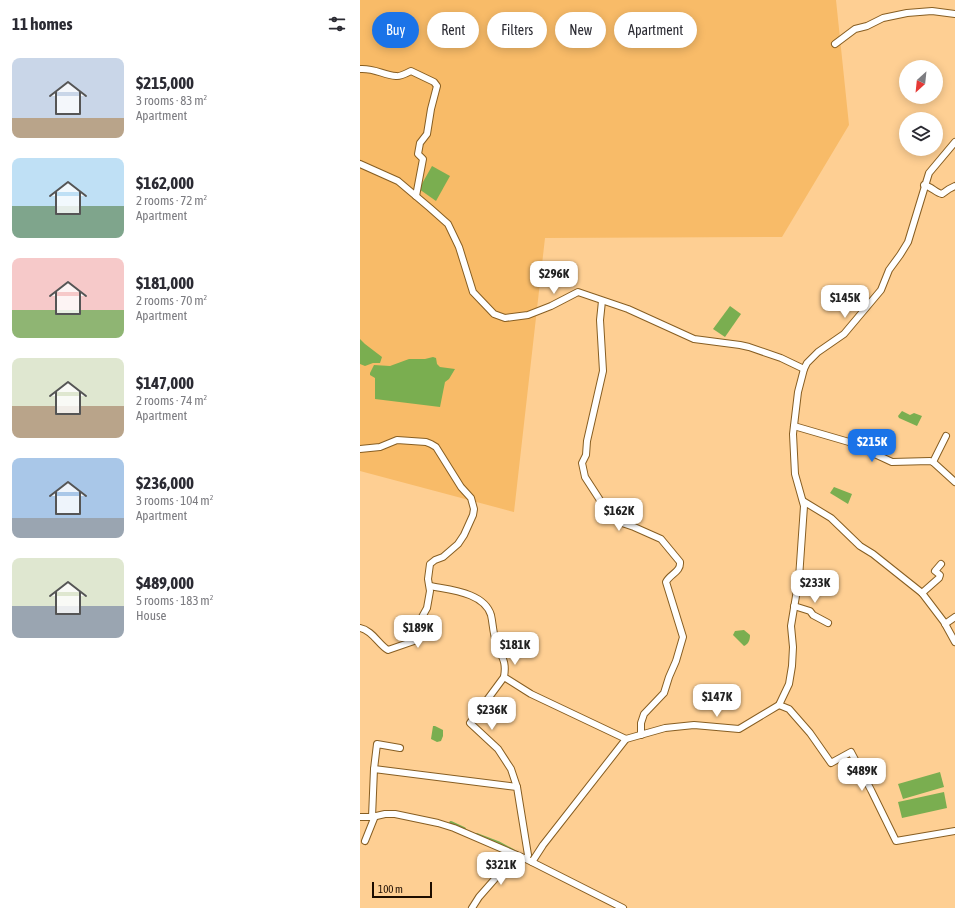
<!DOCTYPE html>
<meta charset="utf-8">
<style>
:root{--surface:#fff;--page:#f7f7f7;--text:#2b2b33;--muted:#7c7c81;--accent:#1a73e8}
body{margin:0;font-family:"Asap Condensed",sans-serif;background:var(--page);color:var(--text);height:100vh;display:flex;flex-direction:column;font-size:15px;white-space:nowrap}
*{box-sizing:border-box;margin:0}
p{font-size:13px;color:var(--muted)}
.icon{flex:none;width:22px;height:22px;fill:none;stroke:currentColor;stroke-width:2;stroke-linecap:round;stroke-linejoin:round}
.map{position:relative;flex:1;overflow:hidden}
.panel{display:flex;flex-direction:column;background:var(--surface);width:360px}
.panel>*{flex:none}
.hud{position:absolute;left:12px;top:12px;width:380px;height:36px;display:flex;gap:8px}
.needle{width:26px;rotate:207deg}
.tools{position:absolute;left:539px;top:60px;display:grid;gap:8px}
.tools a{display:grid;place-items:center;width:44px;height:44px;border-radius:50%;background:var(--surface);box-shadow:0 2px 10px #0003;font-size:20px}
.scale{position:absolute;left:12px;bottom:10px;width:60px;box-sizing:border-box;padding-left:4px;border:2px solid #1d0d00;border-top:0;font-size:11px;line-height:14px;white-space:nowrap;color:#1d0d00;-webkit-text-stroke:3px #fecf93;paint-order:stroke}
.price{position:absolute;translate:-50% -34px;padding:0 9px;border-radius:8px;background:#fff;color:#222;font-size:13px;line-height:26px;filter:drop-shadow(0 1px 2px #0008)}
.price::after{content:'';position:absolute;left:50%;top:24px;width:12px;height:9px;margin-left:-6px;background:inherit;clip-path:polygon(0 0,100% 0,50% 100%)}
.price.current{background:var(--accent);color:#fff}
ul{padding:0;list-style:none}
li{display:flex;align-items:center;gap:12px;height:100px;padding:0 12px}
li span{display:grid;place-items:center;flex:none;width:112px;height:80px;border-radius:8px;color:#555}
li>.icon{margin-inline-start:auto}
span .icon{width:48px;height:48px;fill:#fffc;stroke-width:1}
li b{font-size:17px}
h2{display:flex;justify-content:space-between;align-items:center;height:48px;padding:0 12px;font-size:17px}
.tag{padding:0 14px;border-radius:18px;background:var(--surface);box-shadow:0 2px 10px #0003;font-size:14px;line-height:36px}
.tag.current{background:var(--accent);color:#fff}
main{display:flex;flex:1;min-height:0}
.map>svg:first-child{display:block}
.green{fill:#f8bb68}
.water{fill:#7aae50}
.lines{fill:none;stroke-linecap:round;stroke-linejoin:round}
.canal{stroke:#7aae50;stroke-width:4}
.minor-casing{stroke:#875e22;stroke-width:8}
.minor{stroke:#fff;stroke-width:6}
</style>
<main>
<section class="panel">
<h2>11 homes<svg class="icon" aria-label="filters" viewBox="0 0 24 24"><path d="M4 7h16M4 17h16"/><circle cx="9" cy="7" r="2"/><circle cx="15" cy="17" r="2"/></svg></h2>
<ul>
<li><span style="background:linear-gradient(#c9d6e8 75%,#b9a48a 0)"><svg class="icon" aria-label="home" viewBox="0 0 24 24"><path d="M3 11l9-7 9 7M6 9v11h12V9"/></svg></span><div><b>$215,000</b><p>3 rooms · 83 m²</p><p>Apartment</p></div></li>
<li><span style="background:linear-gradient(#bfe0f5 60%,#7fa58c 0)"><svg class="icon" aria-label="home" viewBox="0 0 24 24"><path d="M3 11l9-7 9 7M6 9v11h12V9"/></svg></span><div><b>$162,000</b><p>2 rooms · 72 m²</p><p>Apartment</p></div></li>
<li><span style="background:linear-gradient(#f6c9c9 65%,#8fb573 0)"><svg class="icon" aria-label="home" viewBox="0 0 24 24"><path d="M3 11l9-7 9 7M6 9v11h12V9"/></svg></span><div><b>$181,000</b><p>2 rooms · 70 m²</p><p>Apartment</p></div></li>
<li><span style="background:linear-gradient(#dfe7d0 60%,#b9a48a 0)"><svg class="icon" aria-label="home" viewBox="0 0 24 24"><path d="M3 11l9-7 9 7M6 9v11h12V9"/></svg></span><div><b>$147,000</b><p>2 rooms · 74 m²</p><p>Apartment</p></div></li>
<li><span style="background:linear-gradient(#a9c7e8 75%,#9aa5b1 0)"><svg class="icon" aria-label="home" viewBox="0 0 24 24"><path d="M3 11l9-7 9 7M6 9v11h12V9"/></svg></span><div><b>$236,000</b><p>3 rooms · 104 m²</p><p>Apartment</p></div></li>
<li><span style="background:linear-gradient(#dfe7d0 60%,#9aa5b1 0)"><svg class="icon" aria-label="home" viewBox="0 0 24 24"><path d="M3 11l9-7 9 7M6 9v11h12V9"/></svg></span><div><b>$489,000</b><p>5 rooms · 183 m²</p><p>House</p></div></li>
</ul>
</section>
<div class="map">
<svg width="595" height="908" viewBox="0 0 595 908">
<rect width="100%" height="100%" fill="#fecf93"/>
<path class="green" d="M0 0H476L489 125 422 237 185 238 154 512 0 471Z"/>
<g class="water">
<path d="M72 166 90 176 76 201 59 189Z"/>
<path d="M370 306 381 314 365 337 353 329Z"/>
<path d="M0 339 5 344 22 357 20 363H13L5 366 0 364Z"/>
<path d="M73 357 76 358 77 364 80 367 95 369 89 379 85 382 80 407 15 399V378L10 375V373L14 365 30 366 49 359H65Z"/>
<path d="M542 411 550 415 554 413 562 416 557 426 539 418 538 416Z"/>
<path d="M474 487 492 494 488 504 470 493Z"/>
<path d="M384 630 390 635C390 641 388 644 384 646L373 635 375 631Z"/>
<path d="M73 726H75L83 730V736L81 741 77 742 71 739Z"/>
<path d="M580 772 584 787 543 799 538 784Z"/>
<path d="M584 792 587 808 542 818 538 802Z"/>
</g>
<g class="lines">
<g class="canal">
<path d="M91 823 104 829"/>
<path d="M117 835 138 843 153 851"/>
</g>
<g class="minor-casing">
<g id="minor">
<path d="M475 44 495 29 507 26 523 18 547 13 572 11 595 14"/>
<path d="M0 69C15 68 23 75 36 76 40 77 47 73 51 71L74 82 77 86 71 109 67 134 60 143 58 154 63 159 56 196"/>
<path d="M0 164 38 181 70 208 88 224 99 247 113 292 134 314 145 318 168 315 191 306 218 292 268 309 334 339 380 345 389 347 421 358 444 369"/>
<path d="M564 185C572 187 576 193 582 194L589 189 595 186"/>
<path d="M242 301 240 320 243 371 227 441 226 455 222 463 225 477 247 511 259 522 274 527 301 539 320 562C321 572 310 574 306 582L323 637 316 661 309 677 304 693 284 714 281 723V735"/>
<path d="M434 426 489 442 532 462 570 461 573 462 595 482"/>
<path d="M0 449 20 447 37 440 66 442 71 444 76 447 101 487 111 498 114 509 113 515 104 535 98 544 83 557 75 560 70 564 68 579 70 591 67 608 62 617 60 635 54 641 28 650C19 645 12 630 0 628"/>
<path d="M573 462 586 436"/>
<path d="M443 501 471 518 500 546 513 554 562 593 584 622 595 642"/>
<path d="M70 586C89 590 124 592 131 615 133 624 133 633 136 642 141 657 147 660 144 677L171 694 266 739"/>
<path d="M562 593 579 578 580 575 575 571 581 564"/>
<path d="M434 606 450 611 453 615 468 623"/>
<path d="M585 624 595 617"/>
<path d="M144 677 110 723 138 749 151 769 157 787"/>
<path d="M419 705 429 709 450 733 471 763 491 752 511 790 536 841 595 831"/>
<path d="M14 769 157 787 168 855 166 859"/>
<path d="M0 817H12L25 814H35L78 823 94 828 166 859 263 908"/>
<path d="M12 817 14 769 17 744 40 748"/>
<path d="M5 841 15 816"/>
<path d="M172 862 183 845 266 739 305 728 334 725 379 729 419 705 429 684 432 666 433 647 431 626 439 578 444 506 435 474 433 434 438 392 444 369 447 363 458 352 484 334 521 290 529 270 540 255 548 242 569 173 595 142"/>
<path d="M112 908 119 897 156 855"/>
</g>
</g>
<use href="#minor" class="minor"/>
</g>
</svg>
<div class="tools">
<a><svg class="needle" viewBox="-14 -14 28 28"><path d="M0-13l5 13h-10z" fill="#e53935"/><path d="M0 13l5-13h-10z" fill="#7c7c81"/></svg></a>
<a><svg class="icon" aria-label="layers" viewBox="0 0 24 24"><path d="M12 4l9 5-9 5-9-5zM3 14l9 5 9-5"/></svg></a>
</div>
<div class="scale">100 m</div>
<b class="price" style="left:194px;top:295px">$296K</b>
<b class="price" style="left:485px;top:319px">$145K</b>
<b class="price current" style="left:512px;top:463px">$215K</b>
<b class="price" style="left:259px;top:532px">$162K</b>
<b class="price" style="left:455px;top:604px">$233K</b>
<b class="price" style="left:58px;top:649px">$189K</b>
<b class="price" style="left:155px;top:666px">$181K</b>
<b class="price" style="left:357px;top:718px">$147K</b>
<b class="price" style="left:132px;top:731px">$236K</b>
<b class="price" style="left:502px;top:792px">$489K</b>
<b class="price" style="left:141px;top:886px">$321K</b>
<div class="hud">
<a class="tag current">Buy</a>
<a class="tag">Rent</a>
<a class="tag">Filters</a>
<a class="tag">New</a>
<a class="tag">Apartment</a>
</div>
</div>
</main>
